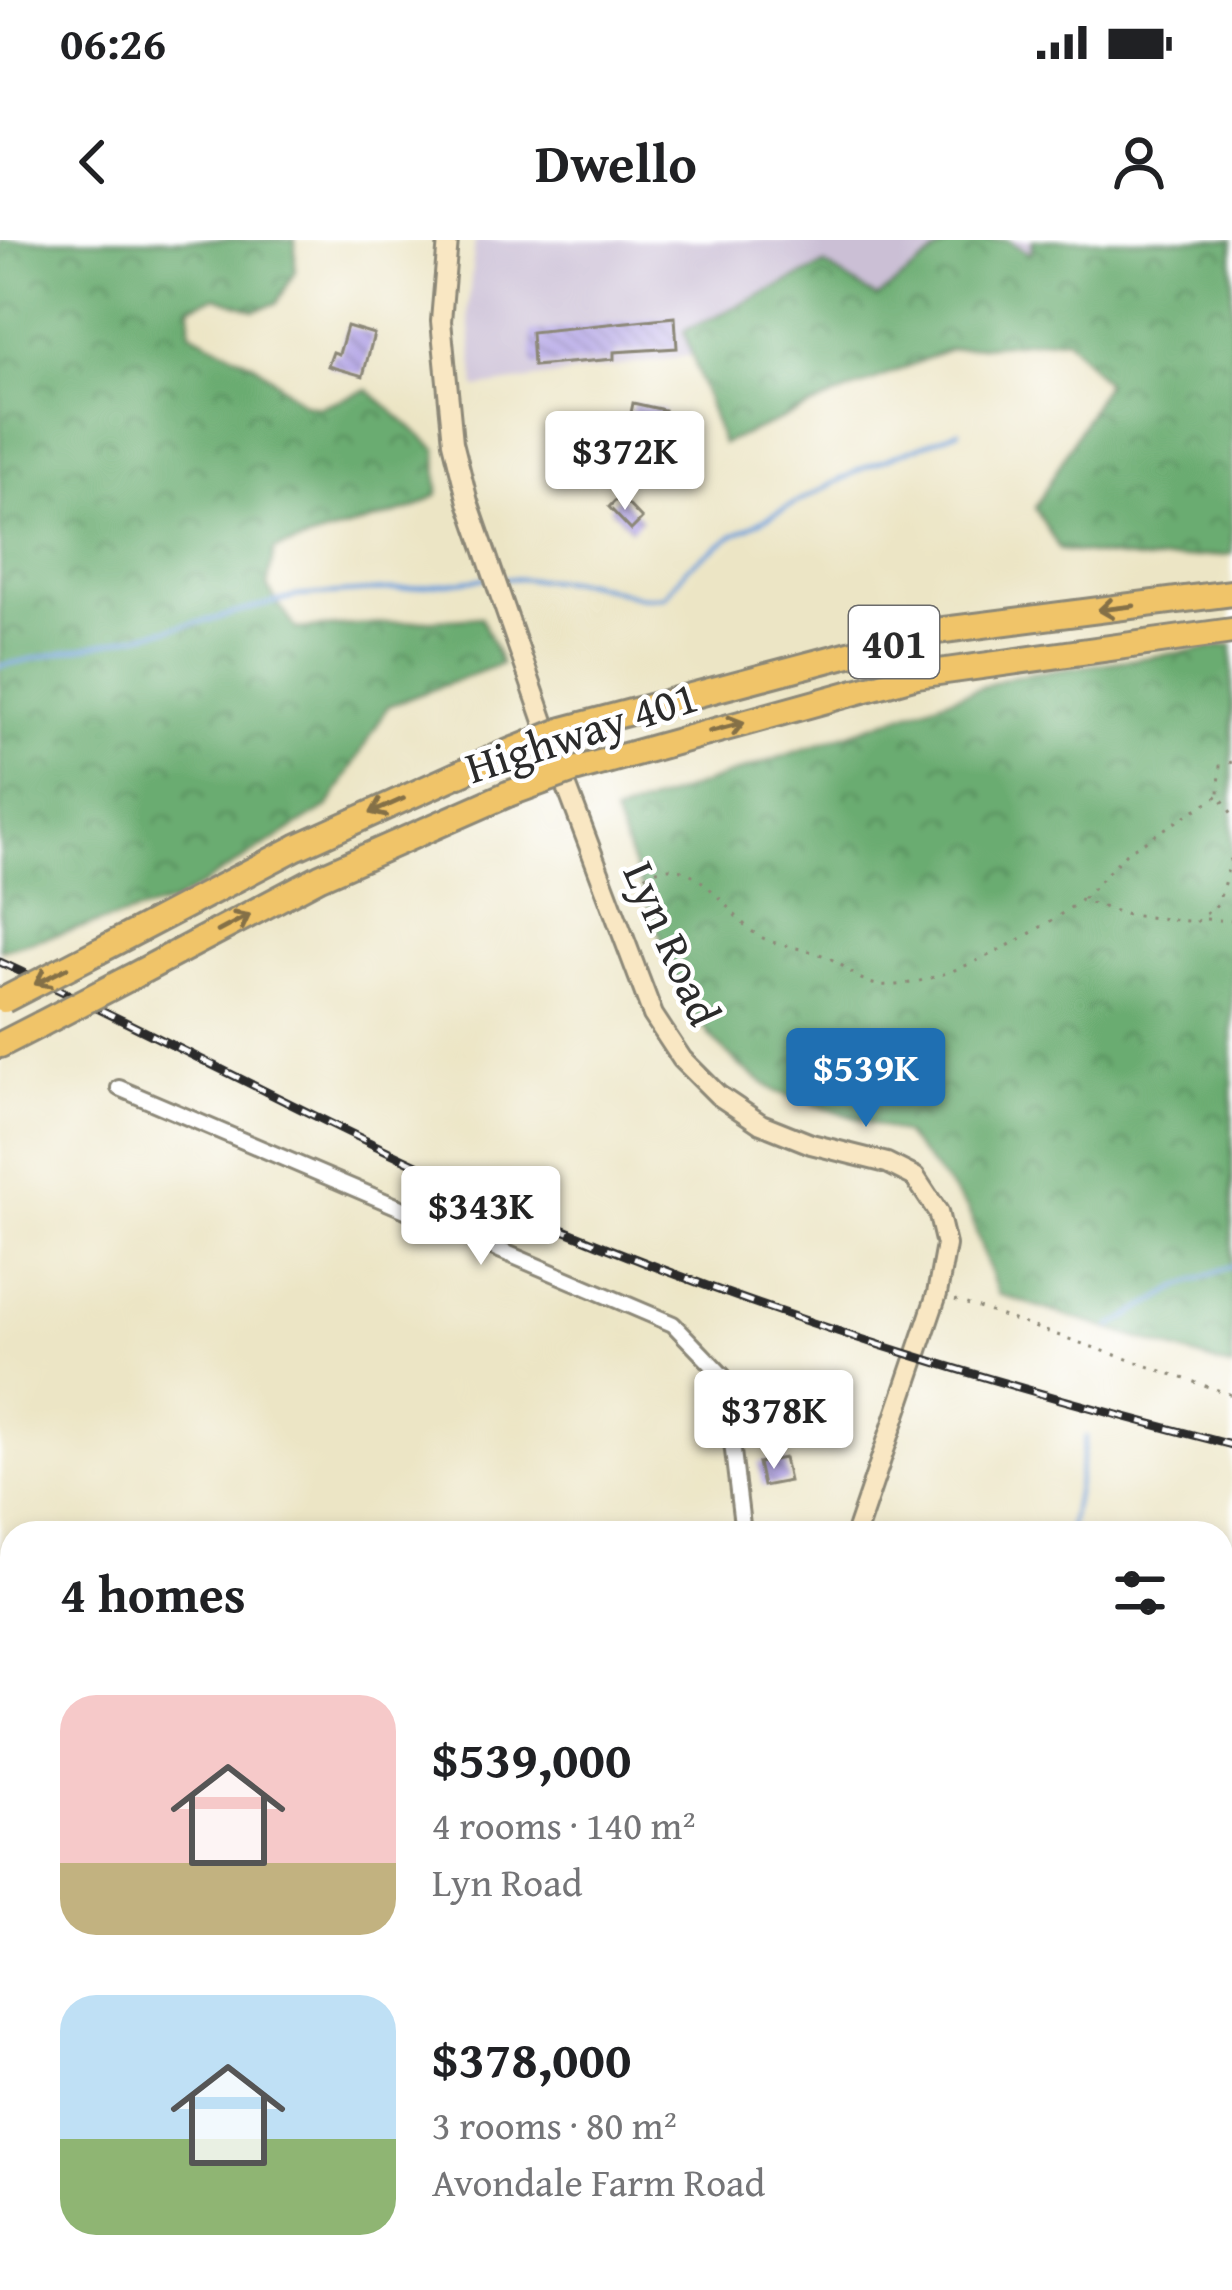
<!DOCTYPE html>
<meta charset="utf-8">
<style>
:root{--surface:#fff;--page:#f2f2f2;--text:#202124;--muted:#757577;--accent:#1f6fb2}
body{margin:0;font-family:"Gentium Book Plus",serif;background:var(--page);color:var(--text);height:100vh;display:flex;flex-direction:column;font-size:45px;white-space:nowrap}
*{box-sizing:border-box;margin:0}
p{font-size:39px;color:var(--muted)}
.icon{flex:none;width:66px;height:66px;fill:none;stroke:currentColor;stroke-width:2;stroke-linecap:round;stroke-linejoin:round}
.map{position:relative;flex:1;overflow:hidden}
.panel{position:absolute;left:0px;top:1281px;width:1233px;height:771px;display:flex;flex-direction:column;background:var(--surface);border-radius:36px 36px 0 0;box-shadow:0 6px 18px #0003}
.panel>*{flex:none}
.price{position:absolute;translate:-50% -102px;padding:0 27px;border-radius:12px;background:#fff;color:#222;font-size:39px;line-height:78px;filter:drop-shadow(0 3px 6px #0008)}
.price::after{content:'';position:absolute;left:50%;top:72px;width:36px;height:27px;margin-left:-18px;background:inherit;clip-path:polygon(0 0,100% 0,50% 100%)}
.price.selected{background:var(--accent);color:#fff}
ul{padding:0;list-style:none}
li{display:flex;align-items:center;gap:36px;height:300px;padding:0 60px}
li span{display:grid;place-items:center;flex:none;width:336px;height:240px;border-radius:36px;color:#555}
li>.icon{margin-inline-start:auto}
span .icon{width:144px;height:144px;fill:#fffc;stroke-width:1}
li b{font-size:51px}
h2{display:flex;justify-content:space-between;align-items:center;height:144px;padding:0 60px;font-size:51px}
.status{display:flex;justify-content:space-between;align-items:center;height:84px;padding:0 60px;background:var(--surface);direction:ltr}
.status svg{height:33px;fill:currentColor}
header{display:flex;justify-content:space-between;align-items:center;height:156px;padding:0 60px;background:var(--surface);font-size:54px;font-weight:700}
.map>svg:first-child{display:block}
.industrial{fill:#cbbfd5}
.forest{fill:url(#forest-crowns);stroke:#4a6c4e;stroke-width:3}
.lines{fill:none;stroke-linecap:round;stroke-linejoin:round}
.stream{stroke:#6b9dd6;stroke-width:4.5}
.building{fill:url(#building-back-hatch)}
.minor-casing{stroke:#8c8878;stroke-width:20}
.secondary-casing{stroke:#8c8878;stroke-width:24}
.motorway-casing{stroke:#8c8878;stroke-width:30}
.path{stroke:#8c8878;stroke-width:3;stroke-dasharray:3 9;stroke-linecap:butt}
.minor{stroke:#fff;stroke-width:14}
.secondary{stroke:#f9e7c3;stroke-width:18}
.motorway{stroke:#f0c469;stroke-width:24}
.rail-casing{stroke:#2b2b2b;stroke-width:9}
.rail{stroke:#fff;stroke-width:4.5;stroke-dasharray:14;stroke-linecap:butt}
.motorway-bridge-casing{stroke:#8c8878;stroke-width:30;stroke-linecap:butt}
.motorway-bridge{stroke:#f0c469;stroke-width:24}
.oneway{stroke:#847047}
.labels{text-anchor:middle;dominant-baseline:central;stroke-width:9;stroke-linejoin:round;paint-order:stroke}
.shield{fill:#fff;stroke:#6b6b6b;stroke-width:3}
.shield-label{font-size:42px;font-weight:bold;fill:#2b2b2b}
.street-label{font-size:45px;fill:#2b2b2b;stroke:#fff}
</style>
<div class="status"><b>06:26</b><svg viewBox="0 0 49 12"><path d="M0 12V9h3v3zM5 12V6h3v6zM10 12V3h3v9zM15 12V0h3v12zM26 1h20v11H26zM47 4h2v5h-2z"/></svg></div>
<header><svg class="icon" aria-label="back" viewBox="0 0 24 24"><path d="M15 5l-7 7 7 7"/></svg>Dwello<svg class="icon" aria-label="person" viewBox="0 0 24 24"><circle cx="12" cy="8" r="4"/><path d="M4 21q1-7 8-7t8 7"/></svg></header>
<div class="map">
<svg width="1232" height="2050" viewBox="0 0 1232 2050">
<defs>
<pattern id="forest-crowns" width="20" height="18" patternUnits="userSpaceOnUse" patternTransform="scale(3)"><rect width="20" height="18" fill="#6aac71"/><path d="M2 6a3 3 0 1 1 6 0M12 15a3 3 0 1 1 6 0" fill="none" stroke="#578c5d"/></pattern>
<pattern id="building-back-hatch" width="6" height="6" patternUnits="userSpaceOnUse" patternTransform="scale(3)"><rect width="6" height="6" fill="#ac9ce3"/><path d="M-1 5l2 2M0 0l6 6M5-1l2 2" fill="none" stroke="#8c7fb8"/></pattern>
</defs>
<rect width="100%" height="100%" fill="#fff"/>
<filter id="ink" filterUnits="userSpaceOnUse"><feTurbulence type="fractalNoise" baseFrequency=".00833" numOctaves="2"/><feDisplacementMap in="SourceGraphic" scale="24" xChannelSelector="R" yChannelSelector="G"/><feConvolveMatrix kernelMatrix="1 2 1 2 8 2 1 2 1" color-interpolation-filters="sRGB"/></filter>
<filter id="wash" filterUnits="userSpaceOnUse"><feTurbulence type="fractalNoise" baseFrequency=".004" numOctaves="4" result="noise"/><feDisplacementMap in="SourceGraphic" scale="48" xChannelSelector="R" yChannelSelector="G"/><feGaussianBlur stdDeviation="2.7" result="paint"/><feColorMatrix in="noise" values="0 0 0 0 0 0 0 0 0 0 0 0 0 0 0 0 0 1.4 0 .05"/><feComposite in="paint" operator="in"/></filter>
<g filter="url(#wash)">
<rect width="100%" height="100%" fill="#ece5c5"/>
<path class="industrial" d="M475 0H1167L892 85 476 148 468 68Z"/>
<g class="forest">
<path d="M0 0H295V31L277 63 254 70 216 57 190 66V92L256 125 304 164 319 167 368 150 437 210 438 254 415 268 274 310 267 347 296 389 481 377 501 424 388 466 329 566 174 662 0 710Z"/>
<path d="M953 0H1007L1031 14 1033 0H1232V314L1147 321 1060 310 1035 268 1106 143 1066 98 949 109 722 204 684 91 825 25 877 58Z"/>
<path d="M1232 405V1128L998 1054 968 969 904 894 777 852 742 828 710 796 684 758 614 575 1011 437Z"/>
</g>
<g class="lines">
<g class="stream">
<path d="M499 338 585 342 640 357H664L688 327 734 295 861 229 959 191"/>
<path d="M0 426 214 379 297 356 402 349 487 338"/>
<path d="M1111 1087 1178 1047 1232 1026"/>
<path d="M1069 1293 1086 1197"/>
<path d="M1221 1618 1232 1619"/>
<path d="M0 1716 12 1699"/>
</g>
</g>
<g id="blocks">
<g class="building">
<path d="M675 77 677 108 614 112V119L533 126 531 92Z"/>
<path d="M347 86 374 94 363 136 328 126 333 112 339 114Z"/>
<path d="M633 163 664 170 659 196 647 194 645 202 626 198Z"/>
<path d="M620 256 642 279 631 290 609 267Z"/>
<path d="M784 1218 789 1241 763 1246 758 1223Z"/>
</g>
</g>
</g>
<g filter="url(#ink)">
<use href="#blocks" fill-opacity="0" stroke="#8c8878" stroke-width="3"/>
<g class="lines">
<g class="minor-casing">
<path id="minor" d="M119 848 673 1084 724 1137 743 1293"/>
</g>
<g class="secondary-casing">
<g id="secondary">
<path d="M448 0 441 81 453 202 468 262 565 542 653 775 682 819 718 855 761 884 811 904 887 923 915 937 938 972 946 1005 937 1054 856 1293"/>
<path d="M856 2040 859 2050"/>
</g>
</g>
<g class="motorway-casing">
<g id="motorway">
<path d="M563 490 936 391 1232 353"/>
<path d="M574 530 917 435 1232 391"/>
<path d="M99 711 297 607 494 518"/>
<path d="M131 737 320 637 508 554"/>
<path d="M0 805 41 784"/>
</g>
</g>
<g class="path">
<path d="M1232 522 1220 526 1219 555 1232 574"/>
<path d="M624 647C635 641 646 634 657 630 697 617 726 672 753 692 776 709 807 706 831 719 847 727 860 743 879 745 937 750 1036 694 1081 660L1128 675 1196 682 1218 664 1232 615"/>
<path d="M1083 659 1126 613 1219 555"/>
<path d="M1206 679 1232 681"/>
<path d="M955 1060 1232 1155"/>
</g>
<use href="#minor" class="minor"/>
<use href="#secondary" class="secondary"/>
<use href="#motorway" class="motorway"/>
<g class="rail-casing">
<path id="rail" d="M0 722C174 802 341 894 516 970 748 1070 988 1143 1232 1205"/>
</g>
<use href="#rail" class="rail"/>
<g class="motorway-bridge-casing">
<g id="motorway-bridge">
<path d="M494 518 563 490"/>
<path d="M508 554 574 530"/>
<path d="M4 760 99 711"/>
<path d="M41 784 131 737"/>
</g>
</g>
<use href="#motorway-bridge" class="motorway-bridge"/>
</g>
<defs><path id="oneway-shaft" d="M-6 0H5M1.5-3L5.5 0L1.5 3" fill="none" stroke-width="1.6" stroke-linecap="round" stroke-linejoin="round" transform="scale(3)"/></defs>
<g class="oneway">
<use href="#oneway-shaft" transform="translate(1116 368) rotate(173)"/>
<use href="#oneway-shaft" transform="translate(727 487) rotate(-15)"/>
<use href="#oneway-shaft" transform="translate(387 566) rotate(156)"/>
<use href="#oneway-shaft" transform="translate(234 683) rotate(-28)"/>
<use href="#oneway-shaft" transform="translate(51 736) rotate(153)"/>
</g>
</g>
<g class="labels">
<rect class="shield" x="849" y="366" width="90" height="72" rx="9"/>
<g class="shield-label">
<text x="894" y="402">401</text>
</g>
<g class="street-label">
<text transform="translate(581 491) rotate(-18)">Highway 401</text>
<text transform="translate(673 703) rotate(66)">Lyn Road</text>
</g>
</g>
</svg>
<b class="price" style="left:625px;top:273px">$372K</b>
<b class="price selected" style="left:866px;top:890px">$539K</b>
<b class="price" style="left:481px;top:1028px">$343K</b>
<b class="price" style="left:774px;top:1232px">$378K</b>
<section class="panel">
<h2>4 homes<svg class="icon" aria-label="filters" viewBox="0 0 24 24"><path d="M4 7h16M4 17h16"/><circle cx="9" cy="7" r="2"/><circle cx="15" cy="17" r="2"/></svg></h2>
<ul>
<li><span style="background:linear-gradient(#f6c9c9 70%,#c2b280 0)"><svg class="icon" aria-label="home" viewBox="0 0 24 24"><path d="M3 11l9-7 9 7M6 9v11h12V9"/></svg></span><div><b>$539,000</b><p>4 rooms · 140 m²</p><p>Lyn Road</p></div></li>
<li><span style="background:linear-gradient(#bfe0f5 60%,#8fb573 0)"><svg class="icon" aria-label="home" viewBox="0 0 24 24"><path d="M3 11l9-7 9 7M6 9v11h12V9"/></svg></span><div><b>$378,000</b><p>3 rooms · 80 m²</p><p>Avondale Farm Road</p></div></li>
</ul>
</section>
</div>
